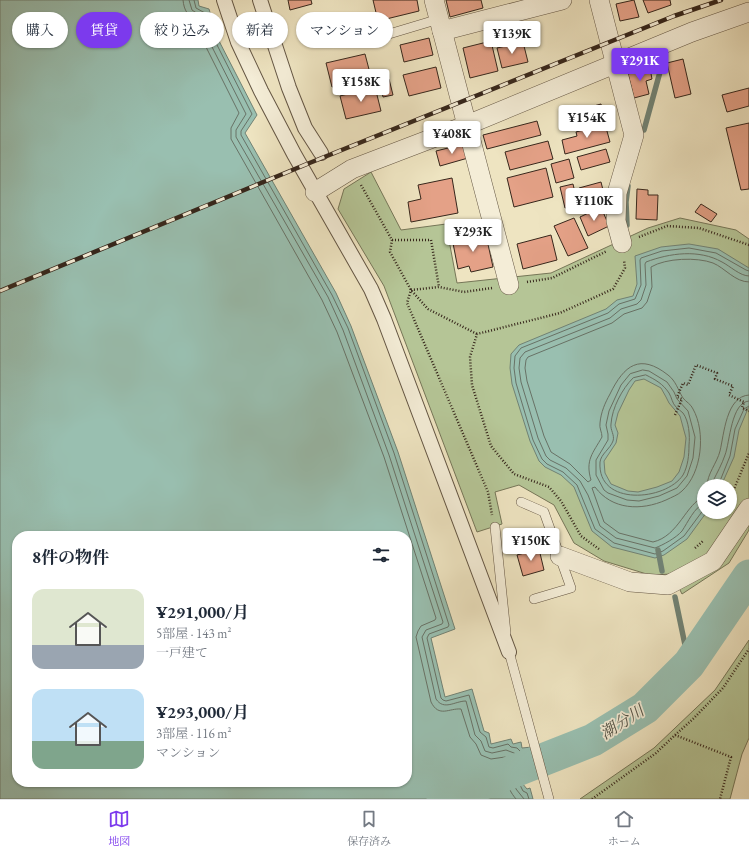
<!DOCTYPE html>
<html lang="ja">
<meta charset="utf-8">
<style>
:root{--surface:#fff;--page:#f6f6f7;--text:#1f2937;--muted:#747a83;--line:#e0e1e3;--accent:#7c3aed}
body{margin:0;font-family:"EB Garamond","Noto Serif JP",serif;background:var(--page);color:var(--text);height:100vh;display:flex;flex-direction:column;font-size:15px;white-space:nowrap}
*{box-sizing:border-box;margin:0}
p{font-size:13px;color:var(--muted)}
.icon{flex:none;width:22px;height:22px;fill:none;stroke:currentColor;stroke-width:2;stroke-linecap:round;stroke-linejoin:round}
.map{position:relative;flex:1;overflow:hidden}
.side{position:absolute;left:12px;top:531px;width:400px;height:256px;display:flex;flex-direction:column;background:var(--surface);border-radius:16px;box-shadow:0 1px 3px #0004}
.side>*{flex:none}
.guide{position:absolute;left:12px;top:12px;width:400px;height:36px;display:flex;gap:8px}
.controls{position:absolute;left:697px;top:479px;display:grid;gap:8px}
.controls a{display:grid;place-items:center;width:40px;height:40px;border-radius:50%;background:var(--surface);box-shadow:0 1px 3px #0004;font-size:20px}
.price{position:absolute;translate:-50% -34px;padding:0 9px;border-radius:4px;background:#fff;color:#222;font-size:13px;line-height:26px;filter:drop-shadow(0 1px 2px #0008)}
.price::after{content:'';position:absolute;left:50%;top:24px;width:12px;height:9px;margin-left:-6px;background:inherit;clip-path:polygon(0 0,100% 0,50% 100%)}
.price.on{background:var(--accent);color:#fff}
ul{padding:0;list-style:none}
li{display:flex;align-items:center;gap:12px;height:100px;padding:0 20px}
li span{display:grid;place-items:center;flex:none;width:112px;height:80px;border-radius:12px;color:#555}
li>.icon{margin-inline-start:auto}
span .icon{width:48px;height:48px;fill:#fffc;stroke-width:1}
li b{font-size:17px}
h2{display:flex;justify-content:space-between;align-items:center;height:48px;padding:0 20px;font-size:17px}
.pill{padding:0 14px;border-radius:18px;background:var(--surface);box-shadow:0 1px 3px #0004;font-size:14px;line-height:36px}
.pill.on{background:var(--accent);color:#fff}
.tab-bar{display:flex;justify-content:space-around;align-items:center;height:56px;border-top:1px solid var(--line);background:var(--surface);font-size:11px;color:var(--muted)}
.tab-bar a{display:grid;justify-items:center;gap:2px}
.tab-bar .on{color:var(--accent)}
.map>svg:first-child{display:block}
.green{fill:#b5c596;stroke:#767658;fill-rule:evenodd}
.water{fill:#99bfb0;stroke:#718274;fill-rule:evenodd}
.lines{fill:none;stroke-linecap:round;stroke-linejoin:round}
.shore{stroke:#687266;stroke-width:1}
.stream{stroke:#718274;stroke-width:5.5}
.river{stroke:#99bfb0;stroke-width:33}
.building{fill:#e4a187;stroke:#36261b}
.service-casing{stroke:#645644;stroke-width:10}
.pedestrian-casing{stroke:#645644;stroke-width:16}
.minor-casing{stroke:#645644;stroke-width:20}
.path{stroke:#36261b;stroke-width:2.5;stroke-dasharray:1 2;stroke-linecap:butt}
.service{stroke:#f4edd7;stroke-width:9}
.pedestrian{stroke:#f4edd7;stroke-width:14}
.minor{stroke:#f4edd7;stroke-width:19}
.rail-casing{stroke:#36261b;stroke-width:4.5}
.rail{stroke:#f4edd7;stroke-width:3;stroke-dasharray:9;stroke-linecap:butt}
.labels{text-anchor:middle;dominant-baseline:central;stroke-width:3.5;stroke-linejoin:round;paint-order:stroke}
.water-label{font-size:16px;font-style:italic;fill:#545448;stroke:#f4edd7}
</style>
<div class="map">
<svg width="749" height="799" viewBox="0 0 749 799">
<rect width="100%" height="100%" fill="#eee4c1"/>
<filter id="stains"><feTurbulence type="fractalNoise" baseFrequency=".005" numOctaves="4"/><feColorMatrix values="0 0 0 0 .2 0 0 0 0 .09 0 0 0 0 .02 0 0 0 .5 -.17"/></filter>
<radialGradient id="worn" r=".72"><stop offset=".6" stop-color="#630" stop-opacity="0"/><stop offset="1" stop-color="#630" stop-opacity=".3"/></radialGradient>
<g class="green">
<path d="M371 172 401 230 446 224 457 283 551 273 648 228 680 218 736 230 749 239V530L729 563 682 594 672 574 650 575 604 561 574 543 554 505 519 485 495 492 502 524 477 532 384 286 338 209 344 189ZM704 486H730V512H704Z"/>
<path d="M749 640V738L742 754 730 799H580L654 748 715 690Z"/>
</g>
<g class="water">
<path d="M0 0H198L199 6 209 9 217 37 257 115 245 133 336 293 351 326 398 452 455 629 431 638 445 697 472 689 484 731 489 733 491 744 511 739 513 744 521 742 522 748 532 747 539 777 522 783 527 789 530 788 533 799H0ZM17 536H407V782H17Z"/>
<path d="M689 244 718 249 749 268V406L739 430 734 457 721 486H704V512L706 513 687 539 664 555 655 558 612 547 592 531 574 487 561 475 545 467 539 461 530 441 512 384 510 368 511 354 519 345 606 309 617 300 633 296 637 284 635 256 661 247ZM644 379 661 388 666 397 669 403 680 416 686 438 684 457 679 472 672 481 657 487 638 492 628 491 611 484 605 473 604 461 616 443 618 433 615 425 618 413 629 390 635 381Z"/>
</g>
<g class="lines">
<g class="shore">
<path d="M183 0C184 11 188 16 197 21L204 43 239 113 231 128V139L322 300 337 332 384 457 436 618 435 620 421 626 418 631 416 637 431 702C439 718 449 708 461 709L470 737 476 744 481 755 491 759 505 757 520 763 521 767C504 775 505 786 516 799"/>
<path d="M189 0 192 10 201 16 209 41 246 114 236 130V137L328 297 343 330 389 455 443 622 442 624 426 630 422 637 436 699C444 711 455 701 466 701L475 735 481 741 485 751 492 753 506 750 514 753 519 756 525 758 528 771 517 776 514 783 516 789 524 799"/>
<path d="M194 0 196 8 205 13 214 39 252 114 241 131V135L332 295 348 328 394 453 449 625 448 627 429 634 427 638 441 698 443 700 446 701 469 695 480 732 486 737 489 747 493 748 508 744 511 747 517 748 521 752H529L534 774 521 779 519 783 523 791 527 793 529 799"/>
<path d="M643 370 649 371 667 382 674 392 677 399 688 411 695 437 693 458 687 476 677 488 659 496 639 501 627 500 608 493 604 490 596 475V460L608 440V434L606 425 609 411 621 385 630 374Z"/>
<path d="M646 375C656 380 663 384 669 393 672 398 672 403 676 407 678 409 681 411 683 413 689 421 690 436 689 445 689 455 688 466 683 475 666 501 597 507 600 462 601 454 610 449 613 441 615 435 610 430 611 424 612 408 622 389 633 378Z"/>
<path d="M707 486C707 474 717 463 720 451 724 435 726 396 749 395"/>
<path d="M713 486V481C717 473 722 464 725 455 730 442 731 402 749 401"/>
<path d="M718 486 730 456 735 429 744 409 749 406"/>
<path d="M704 497C686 503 679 536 653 542L619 533 604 522 592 488 595 487C612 510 641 511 666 500 672 497 678 495 682 491 702 473 706 432 693 409 691 404 686 402 683 398 678 390 676 381 668 375 640 353 624 365 610 394 605 403 601 412 600 423 599 428 602 432 602 437 593 453 585 460 591 480L588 482 570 464 551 452 544 436 527 381 525 368 526 360 528 357 612 323 624 314 642 308 647 302 652 287 651 267C666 258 697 257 713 263 725 268 735 282 749 282"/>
<path d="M704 503C694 508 688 522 682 531 676 538 663 545 655 548L616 538 600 526 588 495 580 481 566 468 550 460 546 456 538 438 521 382 519 368 520 358 525 352 610 318 621 309 637 304 641 300 646 285 645 264 646 262C670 253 699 249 722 262 730 266 740 276 749 276"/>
<path d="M704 509 684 536 663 551 655 554 614 543 595 529 577 485 563 472 547 464 542 459 533 440 516 383 514 368 515 356 521 348 608 313 619 304 635 299 641 285 640 260 641 258 662 251 689 248 716 253 746 270 749 271"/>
</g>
<g class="stream">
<path d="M644 130 663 61"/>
<path d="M627 225 626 202 628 186"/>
<path d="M658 550 662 571"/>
<path d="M675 597 689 664"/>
</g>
<path class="river" d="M443 799 593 740 645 708 689 664 749 576"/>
</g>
<g class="building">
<path d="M288 0H311L312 4 290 10Z"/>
<path d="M373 0H417L419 11 378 21Z"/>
<path d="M446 0H481L483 8 450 17Z"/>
<path d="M634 0 639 17 620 21 616 4Z"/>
<path d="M643 0H670L671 5 648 13Z"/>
<path d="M336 16 341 38 309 45 304 23Z"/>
<path d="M429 38 433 55 404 62 400 45Z"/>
<path d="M491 41 498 71 470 78 463 48Z"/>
<path d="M523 42 528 62 502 68 497 48Z"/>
<path d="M365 54 371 77 332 87 326 63Z"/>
<path d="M683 59 691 94 675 98 667 63Z"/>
<path d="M436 67 441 88 409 96 403 75Z"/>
<path d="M650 68 652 79 646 81 649 94 634 98 628 74Z"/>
<path d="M389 79 393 95 383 97 379 81Z"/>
<path d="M375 87 381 111 346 119 340 96Z"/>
<path d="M749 88V106L727 112 722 95Z"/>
<path d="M601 104 604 118 572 127 568 113Z"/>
<path d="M537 121 541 135 487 149 483 135Z"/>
<path d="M749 123V189L741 190 726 128Z"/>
<path d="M605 124 610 142 565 154 562 140 577 136 576 132Z"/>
<path d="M548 141 553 159 510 170 505 152Z"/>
<path d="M464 144 468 158 440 166 436 151Z"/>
<path d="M606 149 610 162 581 170 577 157Z"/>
<path d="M569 159 574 178 556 183 551 164Z"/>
<path d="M546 168 553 197 514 207 507 178Z"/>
<path d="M452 178 458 213 411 222 408 202 421 199 418 185Z"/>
<path d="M601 182 605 198 583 203 579 188Z"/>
<path d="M573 184 578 205 565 208 560 187Z"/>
<path d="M637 189 648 190V195H658L657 220 636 219Z"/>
<path d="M701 204 717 214 711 222 695 212Z"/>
<path d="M601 207 609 226 588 236 580 217Z"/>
<path d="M574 218 588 248 568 256 554 226Z"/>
<path d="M486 235 493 267 471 272 469 266 458 269 452 238 463 236 464 240Z"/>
<path d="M551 235 557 260 523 269 517 244Z"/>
<path d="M539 549 544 570 523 576 517 555Z"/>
</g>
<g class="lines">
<g class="service-casing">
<g id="service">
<path d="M359 43 439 19"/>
<path d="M521 502 544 512 571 588 534 599"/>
<path d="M495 527 506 633"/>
<path d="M508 648 549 799"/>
</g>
</g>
<g class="pedestrian-casing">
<g id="pedestrian">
<path d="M224 0 238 42 261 91 294 154 371 289 384 319 509 652"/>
<path d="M260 0 289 88 305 128 321 153"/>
</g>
</g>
<g class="minor-casing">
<g id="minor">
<path d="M434 0 509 285"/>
<path d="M599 0 634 135 617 193 616 221 622 243"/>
<path d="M442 31 562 0"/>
<path d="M315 192 352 169 467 125 692 32 749 12"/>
<path d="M560 556 630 582 668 585 713 561 749 508"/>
</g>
</g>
<g class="path">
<path d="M361 185 392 240 390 252 411 290 428 309 477 334"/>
<path d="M639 237 667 226 699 228 749 245"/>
<path d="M392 240H431L439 287"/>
<path d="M527 282 552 278 607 251"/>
<path d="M492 288 464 292 439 287 411 290 407 303 488 492 492 515"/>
<path d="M675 415 682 399 677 397 683 383 688 385 696 365 717 373 715 379 733 386 729 395 744 402 742 408 749 411"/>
<path d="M730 499 749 453"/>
<path d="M695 548 703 541"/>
<path d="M599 549 581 536 561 501 549 487 514 474 491 446 472 385 470 357 477 334 560 313 613 289 625 268 624 260"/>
<path d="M675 735 694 718 723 688 749 649"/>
<path d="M592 799 656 753 675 735 731 757 720 799"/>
</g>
<use href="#service" class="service"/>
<use href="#pedestrian" class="pedestrian"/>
<use href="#minor" class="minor"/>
<g class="rail-casing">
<path id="rail" d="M0 291 307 164 674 16 721 0"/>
</g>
<use href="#rail" class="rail"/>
</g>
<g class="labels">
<g class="water-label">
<text transform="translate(622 722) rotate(-33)">潮分川</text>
</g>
</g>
<rect width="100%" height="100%" filter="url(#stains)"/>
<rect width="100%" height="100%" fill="url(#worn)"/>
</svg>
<div class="controls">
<a><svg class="icon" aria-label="layers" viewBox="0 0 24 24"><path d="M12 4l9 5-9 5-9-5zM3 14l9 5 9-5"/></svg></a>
</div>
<b class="price" style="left:512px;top:55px">¥139K</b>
<b class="price on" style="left:640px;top:82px">¥291K</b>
<b class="price" style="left:361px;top:103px">¥158K</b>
<b class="price" style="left:587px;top:139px">¥154K</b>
<b class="price" style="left:452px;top:155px">¥408K</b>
<b class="price" style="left:594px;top:222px">¥110K</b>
<b class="price" style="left:473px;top:253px">¥293K</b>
<b class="price" style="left:531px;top:562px">¥150K</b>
<div class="guide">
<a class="pill">購入</a>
<a class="pill on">賃貸</a>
<a class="pill">絞り込み</a>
<a class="pill">新着</a>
<a class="pill">マンション</a>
</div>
<section class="side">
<h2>8件の物件<svg class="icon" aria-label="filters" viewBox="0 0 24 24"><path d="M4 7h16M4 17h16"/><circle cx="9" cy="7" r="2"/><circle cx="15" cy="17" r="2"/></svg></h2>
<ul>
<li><span style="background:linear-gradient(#dfe7d0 70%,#9aa5b1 0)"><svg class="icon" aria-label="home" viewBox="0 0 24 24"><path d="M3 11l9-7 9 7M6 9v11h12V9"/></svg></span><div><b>¥291,000/月</b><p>5部屋 · 143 m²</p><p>一戸建て</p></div></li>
<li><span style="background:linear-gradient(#bfe0f5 65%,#7fa58c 0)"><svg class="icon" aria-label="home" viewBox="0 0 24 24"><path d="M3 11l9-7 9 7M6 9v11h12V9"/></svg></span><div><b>¥293,000/月</b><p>3部屋 · 116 m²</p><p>マンション</p></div></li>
</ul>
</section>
</div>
<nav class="tab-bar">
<a class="on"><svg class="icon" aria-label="map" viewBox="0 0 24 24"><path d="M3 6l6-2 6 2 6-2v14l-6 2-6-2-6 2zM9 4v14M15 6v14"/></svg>地図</a>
<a><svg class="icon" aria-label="saved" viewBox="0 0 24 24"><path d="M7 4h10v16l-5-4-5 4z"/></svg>保存済み</a>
<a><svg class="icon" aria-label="home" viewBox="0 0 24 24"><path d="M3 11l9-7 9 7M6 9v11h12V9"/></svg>ホーム</a>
</nav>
